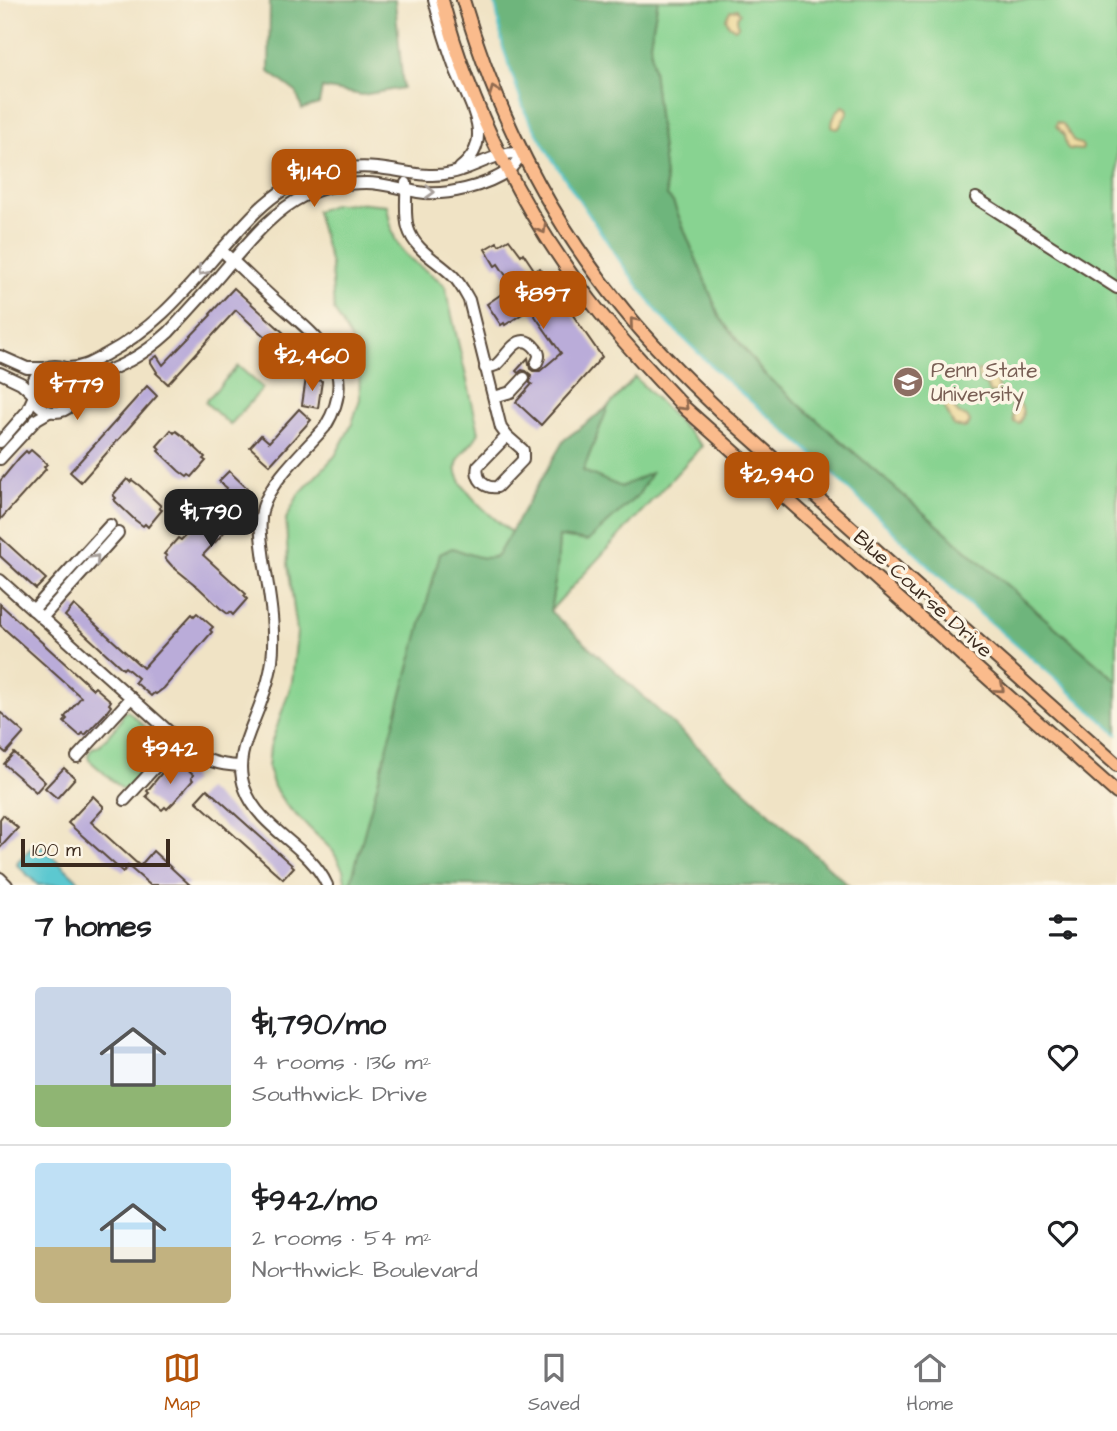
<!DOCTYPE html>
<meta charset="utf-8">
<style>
:root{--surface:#fff;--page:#f2f2f2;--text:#202124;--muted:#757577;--line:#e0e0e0;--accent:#b45309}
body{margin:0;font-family:"Architects Daughter",sans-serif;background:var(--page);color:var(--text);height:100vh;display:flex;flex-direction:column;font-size:26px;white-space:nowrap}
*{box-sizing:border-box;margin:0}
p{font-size:23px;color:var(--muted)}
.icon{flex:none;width:38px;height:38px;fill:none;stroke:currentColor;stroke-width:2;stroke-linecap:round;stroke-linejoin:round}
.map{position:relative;height:885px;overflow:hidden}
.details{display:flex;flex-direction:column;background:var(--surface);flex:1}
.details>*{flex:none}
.scale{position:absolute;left:21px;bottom:18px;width:149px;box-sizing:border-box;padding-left:7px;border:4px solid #3b2a1e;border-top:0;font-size:19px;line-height:24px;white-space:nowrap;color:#3b2a1e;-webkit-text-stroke:5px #fcf5e5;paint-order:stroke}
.price{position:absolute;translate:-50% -60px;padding:0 16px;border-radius:14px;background:var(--accent);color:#fff;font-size:23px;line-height:46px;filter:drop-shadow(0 2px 4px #0008)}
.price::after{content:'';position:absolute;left:50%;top:42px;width:21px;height:16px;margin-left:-10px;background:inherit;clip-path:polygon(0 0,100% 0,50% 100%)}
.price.current{background:#222;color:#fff}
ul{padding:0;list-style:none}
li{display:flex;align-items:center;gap:21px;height:175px;padding:0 35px}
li+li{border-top:2px solid var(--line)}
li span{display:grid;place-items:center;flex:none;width:196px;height:140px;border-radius:7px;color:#555}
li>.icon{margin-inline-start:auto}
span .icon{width:84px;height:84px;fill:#fffc;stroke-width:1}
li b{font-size:30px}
h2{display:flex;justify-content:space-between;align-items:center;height:84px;padding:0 35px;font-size:30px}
.tabs{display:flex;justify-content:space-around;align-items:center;height:98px;border-top:2px solid var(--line);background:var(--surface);font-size:19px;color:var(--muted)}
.tabs a{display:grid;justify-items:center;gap:4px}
.tabs .current{color:var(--accent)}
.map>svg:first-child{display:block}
.green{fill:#88d391;stroke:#627e58;stroke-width:2}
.forest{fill:#6eb57b;stroke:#54704c;stroke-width:2}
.sand{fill:#eeda9e;stroke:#94825e;stroke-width:2}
.water{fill:#5bc8d0;stroke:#4b7977;stroke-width:2}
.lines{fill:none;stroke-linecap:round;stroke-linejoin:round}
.stream{stroke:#5bc8d0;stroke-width:2.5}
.building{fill:#baacd9}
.minor-casing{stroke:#564637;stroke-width:14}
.major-casing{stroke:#564637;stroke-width:16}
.minor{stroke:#fff;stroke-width:10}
.major{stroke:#fabb8c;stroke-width:12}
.oneway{stroke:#916b50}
.oneway2{stroke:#a79f9a}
.labels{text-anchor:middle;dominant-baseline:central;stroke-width:7;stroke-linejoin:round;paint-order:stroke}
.education-label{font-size:21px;fill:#785e54;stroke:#fcf5e5;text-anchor:start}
.street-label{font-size:21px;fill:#3b2a1e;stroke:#fcf5e5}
</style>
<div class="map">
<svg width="1117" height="885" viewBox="0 0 1117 885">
<rect width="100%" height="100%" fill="#fcf5e5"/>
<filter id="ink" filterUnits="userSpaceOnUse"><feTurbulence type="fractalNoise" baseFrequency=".0143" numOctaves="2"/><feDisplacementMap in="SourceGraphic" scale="14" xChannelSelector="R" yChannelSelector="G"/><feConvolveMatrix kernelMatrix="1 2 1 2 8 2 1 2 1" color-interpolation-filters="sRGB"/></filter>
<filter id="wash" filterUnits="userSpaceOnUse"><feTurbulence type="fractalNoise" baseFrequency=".00686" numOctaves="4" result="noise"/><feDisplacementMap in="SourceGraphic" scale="28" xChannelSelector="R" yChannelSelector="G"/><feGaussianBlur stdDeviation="1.57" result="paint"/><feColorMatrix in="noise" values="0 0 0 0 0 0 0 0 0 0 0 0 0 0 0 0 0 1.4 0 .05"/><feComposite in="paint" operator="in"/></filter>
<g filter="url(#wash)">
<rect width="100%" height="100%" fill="#f0e3c5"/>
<g class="green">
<path d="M658 0H1117V681L764 374 720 318 673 202 667 196 650 42Z"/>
<path d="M365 203 387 205C392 237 395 249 422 268 430 274 438 278 445 286L479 432C475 444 460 451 457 464 451 485 496 520 511 532 504 544 500 560 484 559L350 885H346L343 870 333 851 286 805 274 787 268 768 270 747 292 682 297 632 288 564 286 519 298 495 335 456 351 426 360 399 359 367 351 340 334 310 331 265 316 211 335 204Z"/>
<path d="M238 366 263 388 230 425 205 402Z"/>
<path d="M635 377 702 446 550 611 557 570 559 536 650 475 621 487 583 471 608 407Z"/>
<path d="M127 710 167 747 126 790 121 788 89 760 88 755 92 748 99 746 120 722 123 714Z"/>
</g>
<g class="forest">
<path d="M270 0H395L403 88 362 95 322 88 319 104 302 109 296 92 269 72Z"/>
<path d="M495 0H658L650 42 667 196 673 202 720 318 764 374 1117 681V734L1053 676 970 605 808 450 725 379 661 316 622 264 551 157 525 112 503 47Z"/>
<path d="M608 407 583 471 621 487 651 473 639 494 588 541 559 537 557 570 550 611 848 885H350L440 554 452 548C466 552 483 562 497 556L564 440Z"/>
</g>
<g class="sand">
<path d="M737 9 740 13 737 18 738 26 735 29 729 25 726 19 730 11Z"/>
<path d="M843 106 847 108 848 111 839 128 836 129 832 127C832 118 836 111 843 106Z"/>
<path d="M1057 122 1063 124 1074 142 1081 144 1083 147 1082 150 1069 149 1066 146 1064 135 1056 126Z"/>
<path d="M979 370 996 380 999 391 997 393H990L987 386 979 381 977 373Z"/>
<path d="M946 402H949L959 414 967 417 970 422 968 426 964 428 954 426 944 406V403Z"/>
<path d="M1015 402 1019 403C1024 409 1024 417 1019 424L1014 422 1011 405Z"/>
</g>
<path class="water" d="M37 842 83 885H38L17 865 18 861Z"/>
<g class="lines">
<path class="stream" d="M495 0 503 47 525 112 551 157 622 264 661 316 725 379 808 450 970 605 1053 676 1117 734"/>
</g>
<g id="blocks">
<g class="building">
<path d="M509 239 521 255 523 253 535 271 540 268 602 357 541 425 516 402 532 384 530 383 531 375 526 371 522 370 518 373 516 371 528 358 530 369 533 371H540L561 353 530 309 505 325 504 323 501 325 487 304 513 286 498 264 495 266 485 249 497 242 499 245Z"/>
<path d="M234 288 305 352 294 364 236 310 168 384 156 373 157 372 150 361 157 356 163 365 211 315 210 314Z"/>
<path d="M306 378 322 381 318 408 302 405Z"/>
<path d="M147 386 157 396 81 482 70 472Z"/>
<path d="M299 409 311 420 270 465 250 447 261 435 269 442Z"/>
<path d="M171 430 174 433 176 431 184 437 205 457 203 459 206 461 192 477 189 475 187 477 179 471 158 451 160 449 157 446Z"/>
<path d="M31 450 47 464 44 467 46 469 0 520V481L19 458 26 451 28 453Z"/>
<path d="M229 471 249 490 233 506 239 511 236 514 238 516 219 538 203 555 246 594 244 596 247 599 233 615 230 612 228 614 220 608 199 588 172 566 165 558 167 556 164 554 178 538 181 540 193 528 192 527 198 519 227 488 219 481Z"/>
<path d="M127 479 130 482 132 480 140 486 161 506 159 508 162 510 148 527 145 524 143 526 135 520 114 500 116 498 113 495Z"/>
<path d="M0 537 46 579 36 589 0 556Z"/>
<path d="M0 604 93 689 95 687 111 701 109 704 111 706 105 714 85 735 83 733 80 736 64 722 67 719 65 717 81 697 0 625Z"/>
<path d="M74 605 143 668 192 614 194 616 197 613 213 627 210 630 212 632 164 688 156 694 154 693 151 696 135 682 138 678 125 667 123 669 65 616Z"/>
<path d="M0 712 24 733 6 753 0 748Z"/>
<path d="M14 753 45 782 36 792 4 764Z"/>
<path d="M177 761 193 775 191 778 193 780 174 802 167 809 165 807 162 810 146 796 149 793 147 791 165 769 173 762 175 764Z"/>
<path d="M64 768 75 778 57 798 45 788Z"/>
<path d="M207 789 294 867 283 879 196 801Z"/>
<path d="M93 796 103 806V809L91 822 140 866 153 851 190 885H150L128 866 123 872 68 823Z"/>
<path d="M3 815 18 828 0 848V819Z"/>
</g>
</g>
</g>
<g filter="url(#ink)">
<use href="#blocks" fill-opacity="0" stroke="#564637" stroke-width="2"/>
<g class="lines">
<g class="minor-casing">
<g id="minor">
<path d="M434 0C440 23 447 46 455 68 462 87 479 115 478 135 478 149 470 160 460 168"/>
<path d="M406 183C407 198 404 213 408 228 415 251 437 260 453 276 460 283 464 291 469 300L501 428 507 436 523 450V460L497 487C484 489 475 478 478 466L507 436"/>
<path d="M976 198 1117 288"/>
<path d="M221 250C240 267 258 285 277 302 317 338 362 367 325 427 306 449 271 480 263 507 258 524 262 543 264 560 269 593 276 627 272 661 270 675 266 689 261 702 251 731 233 758 245 789 260 830 309 845 327 885"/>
<path d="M0 356 27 368H45"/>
<circle cx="55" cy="389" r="23"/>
<path d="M66 368C81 369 92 362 105 355 157 327 185 291 223 248 242 227 260 204 285 189 312 173 345 165 377 168 402 170 425 179 451 173 475 168 497 151 522 153 518 159 515 165 509 170 487 186 445 197 418 192 400 189 384 183 366 183 344 183 323 187 304 196 272 212 249 242 226 268 208 290 188 311 169 332 157 343 144 353 129 361 113 370 89 376 79 392"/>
<path d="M485 368C486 368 494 366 496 365 507 357 519 327 536 349 541 355 539 358 536 364"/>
<path d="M0 373 21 383 32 393"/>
<path d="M494 397 511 392 524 378"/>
<path d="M0 442 27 411 33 398"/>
<path d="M0 459 37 419 49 412"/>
<path d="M0 580 185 746C202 760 218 765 240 766"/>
<path d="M33 610 110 525"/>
<path d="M42 618 118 533"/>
<path d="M77 757 131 698"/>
<path d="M125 800 179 741"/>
<path d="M0 878 7 885"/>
</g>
</g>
<g class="major-casing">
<g id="major">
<path d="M442 0C470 108 523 212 590 300 620 339 653 374 686 409L1117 793"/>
<path d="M463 0C496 112 549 219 624 310 653 346 685 378 719 410L1117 765"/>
</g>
</g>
<use href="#minor" class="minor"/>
<use href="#major" class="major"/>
</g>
<defs><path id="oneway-chevron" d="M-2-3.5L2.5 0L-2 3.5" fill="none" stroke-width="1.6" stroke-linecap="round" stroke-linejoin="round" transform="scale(1.75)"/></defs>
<g class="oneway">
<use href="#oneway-chevron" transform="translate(494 91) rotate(-111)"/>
<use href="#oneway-chevron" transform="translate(542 229) rotate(59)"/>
<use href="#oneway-chevron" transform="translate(634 322) rotate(-130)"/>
<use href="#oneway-chevron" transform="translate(684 406) rotate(44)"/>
<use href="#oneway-chevron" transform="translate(1000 688) rotate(41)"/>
</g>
<g class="oneway2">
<use href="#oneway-chevron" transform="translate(430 192) rotate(2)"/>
<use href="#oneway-chevron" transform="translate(202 271) rotate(131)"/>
<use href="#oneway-chevron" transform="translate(95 559) rotate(-48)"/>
</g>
</g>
<defs>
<g id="university-disc" transform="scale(1.575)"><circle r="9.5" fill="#8d6e63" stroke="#fcf5e5"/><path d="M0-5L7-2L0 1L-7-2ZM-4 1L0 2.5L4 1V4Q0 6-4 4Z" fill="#fff"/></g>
</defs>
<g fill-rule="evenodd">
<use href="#university-disc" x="908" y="382"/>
</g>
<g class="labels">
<g class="education-label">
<text x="931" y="370">Penn State<tspan x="931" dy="24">University</tspan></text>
</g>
<g class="street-label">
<text transform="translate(923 594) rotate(42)">Blue Course Drive</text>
</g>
</g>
</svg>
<div class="scale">100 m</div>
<b class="price" style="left:314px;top:209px">$1,140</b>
<b class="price" style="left:543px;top:331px">$897</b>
<b class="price" style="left:312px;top:393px">$2,460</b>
<b class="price" style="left:77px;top:422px">$779</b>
<b class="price" style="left:777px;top:512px">$2,940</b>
<b class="price current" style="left:211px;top:549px">$1,790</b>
<b class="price" style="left:170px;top:786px">$942</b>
</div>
<section class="details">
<h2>7 homes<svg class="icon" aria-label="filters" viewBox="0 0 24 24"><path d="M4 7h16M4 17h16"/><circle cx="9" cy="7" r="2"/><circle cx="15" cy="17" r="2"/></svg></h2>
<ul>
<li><span style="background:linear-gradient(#c9d6e8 70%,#8fb573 0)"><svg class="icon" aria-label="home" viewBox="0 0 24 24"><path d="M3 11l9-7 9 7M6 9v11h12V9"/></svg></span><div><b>$1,790/mo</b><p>4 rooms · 136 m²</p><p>Southwick Drive</p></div><svg class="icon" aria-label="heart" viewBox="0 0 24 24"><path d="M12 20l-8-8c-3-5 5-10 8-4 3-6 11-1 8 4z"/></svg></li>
<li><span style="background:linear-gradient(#bfe0f5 60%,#c2b280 0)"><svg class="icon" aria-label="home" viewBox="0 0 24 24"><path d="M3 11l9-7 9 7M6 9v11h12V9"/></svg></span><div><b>$942/mo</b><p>2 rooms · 54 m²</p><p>Northwick Boulevard</p></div><svg class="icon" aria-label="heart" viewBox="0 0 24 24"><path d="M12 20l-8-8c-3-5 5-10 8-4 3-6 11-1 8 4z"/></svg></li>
</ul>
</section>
<nav class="tabs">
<a class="current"><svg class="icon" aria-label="map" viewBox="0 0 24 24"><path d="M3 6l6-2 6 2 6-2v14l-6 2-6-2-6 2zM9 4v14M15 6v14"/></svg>Map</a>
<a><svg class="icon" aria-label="saved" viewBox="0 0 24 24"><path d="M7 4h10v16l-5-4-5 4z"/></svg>Saved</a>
<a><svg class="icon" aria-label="home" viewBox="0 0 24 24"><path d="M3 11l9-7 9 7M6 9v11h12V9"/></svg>Home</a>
</nav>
